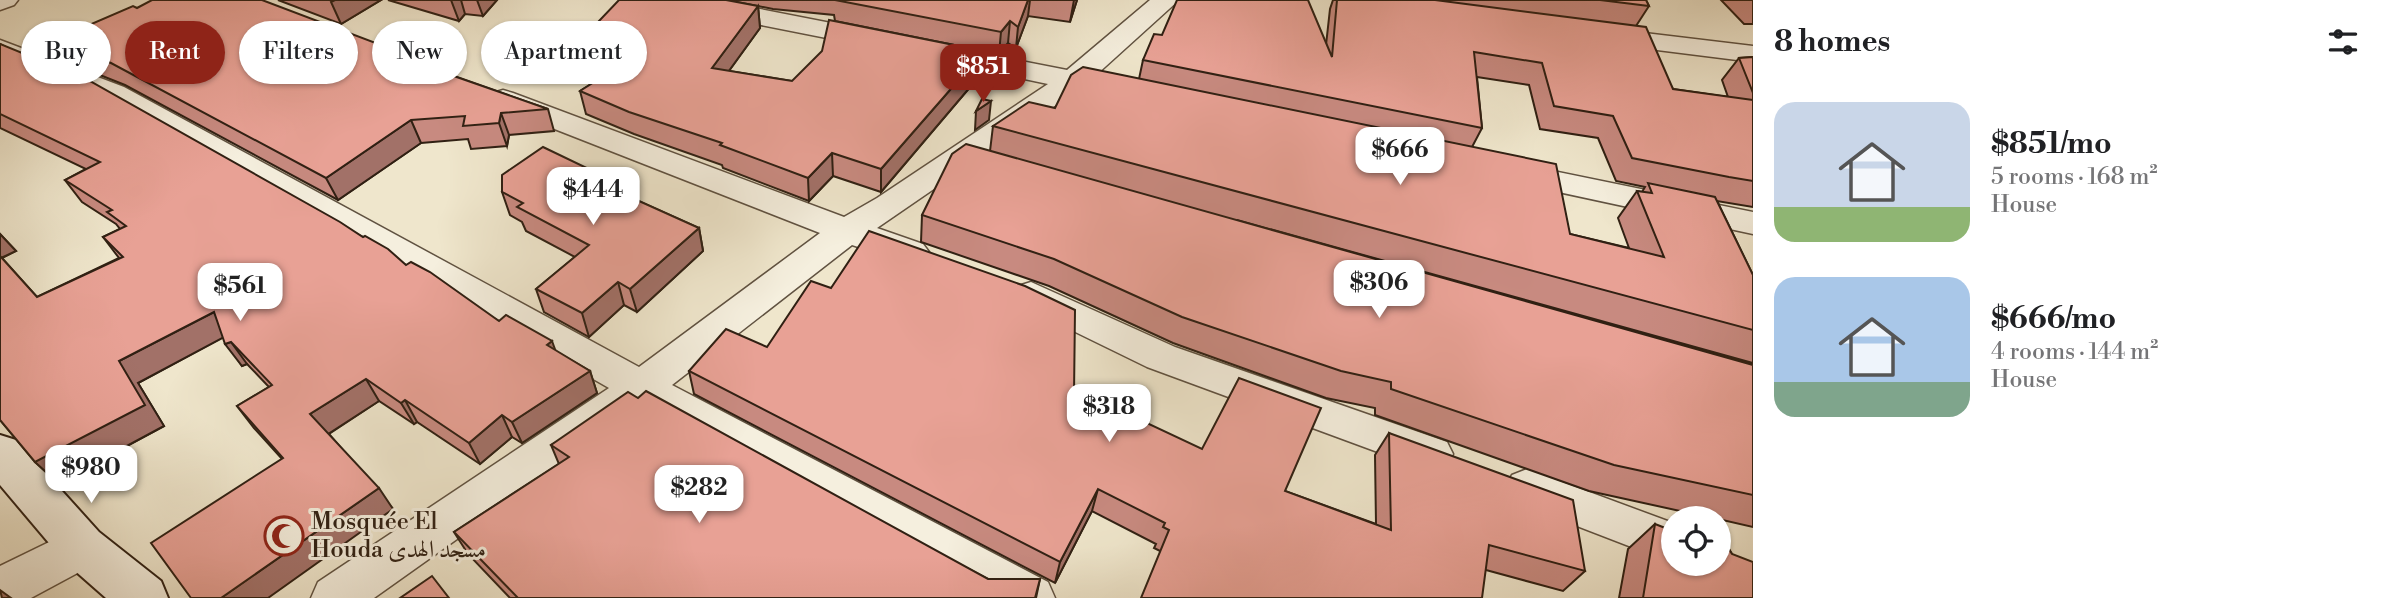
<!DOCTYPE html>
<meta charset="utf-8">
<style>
:root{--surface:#fff;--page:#f2f2f2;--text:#202124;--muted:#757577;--accent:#8f2418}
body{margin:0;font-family:"Libre Bodoni",Amiri,serif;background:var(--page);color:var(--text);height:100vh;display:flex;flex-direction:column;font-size:26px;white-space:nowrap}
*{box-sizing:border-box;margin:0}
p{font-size:23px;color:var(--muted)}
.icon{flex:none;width:38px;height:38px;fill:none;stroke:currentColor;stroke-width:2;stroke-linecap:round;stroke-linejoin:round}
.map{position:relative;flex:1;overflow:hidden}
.side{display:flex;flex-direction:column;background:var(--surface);width:630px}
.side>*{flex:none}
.banner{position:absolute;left:21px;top:21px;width:665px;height:63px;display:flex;gap:14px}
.fabs{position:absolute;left:1661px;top:506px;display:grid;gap:14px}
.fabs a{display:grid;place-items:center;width:70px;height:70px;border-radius:50%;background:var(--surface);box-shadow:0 2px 5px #0004;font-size:35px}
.price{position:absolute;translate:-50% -60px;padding:0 16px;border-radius:14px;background:#fff;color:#222;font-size:23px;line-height:46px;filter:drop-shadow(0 2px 4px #0008)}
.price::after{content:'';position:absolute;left:50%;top:42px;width:21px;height:16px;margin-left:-10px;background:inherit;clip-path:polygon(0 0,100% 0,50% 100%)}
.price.current{background:var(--accent);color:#fff}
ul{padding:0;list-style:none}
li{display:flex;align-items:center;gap:21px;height:175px;padding:0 21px}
li span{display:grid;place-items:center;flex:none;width:196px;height:140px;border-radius:21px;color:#555}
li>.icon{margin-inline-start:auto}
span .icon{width:84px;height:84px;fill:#fffc;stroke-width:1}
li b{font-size:30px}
h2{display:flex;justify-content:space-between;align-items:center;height:84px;padding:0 21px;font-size:30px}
.chip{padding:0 24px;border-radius:32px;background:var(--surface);box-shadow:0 2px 5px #0004;font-size:24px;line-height:63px}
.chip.current{background:var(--accent);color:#fff}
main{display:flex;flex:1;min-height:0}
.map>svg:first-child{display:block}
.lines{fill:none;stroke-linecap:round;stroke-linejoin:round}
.street-casing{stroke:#605241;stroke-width:3}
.secondary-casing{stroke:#302013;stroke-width:4}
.street{fill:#f5efde;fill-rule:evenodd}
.secondary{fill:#f5efde;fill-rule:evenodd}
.wall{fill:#c88a80;stroke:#302013;stroke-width:2;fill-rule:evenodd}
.shaded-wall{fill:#a27168;stroke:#302013;stroke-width:2}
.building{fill:#e8a195;stroke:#302013;stroke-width:2}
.labels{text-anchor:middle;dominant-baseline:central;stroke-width:6;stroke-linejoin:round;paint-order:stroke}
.near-poi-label{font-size:24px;fill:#302013;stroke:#f5efde;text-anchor:start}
</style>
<main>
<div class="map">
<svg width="1753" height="598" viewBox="0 0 1753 598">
<rect width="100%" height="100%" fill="#efe6cc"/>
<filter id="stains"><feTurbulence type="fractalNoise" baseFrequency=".00286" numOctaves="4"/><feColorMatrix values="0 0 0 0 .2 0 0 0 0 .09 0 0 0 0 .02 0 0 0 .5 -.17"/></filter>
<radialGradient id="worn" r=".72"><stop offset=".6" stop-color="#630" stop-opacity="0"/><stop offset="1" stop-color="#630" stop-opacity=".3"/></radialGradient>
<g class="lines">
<g class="street-casing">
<g id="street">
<path d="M0 0H18L14 5 0 10Z"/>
<path d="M662 0H714L877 32 887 34 891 40 887 46 877 48 675 8 666 5Z"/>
<path d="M1150 0H1179L1095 76 1127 83 1132 89 1127 95 1117 98 1078 90 877 228 923 244 929 252 923 260 911 264 852 245 672 385 1048 582 1055 598H986L643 407 374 598H311L318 582 609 388 104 99 0 58V40L124 87 639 367 820 233 493 105 488 99 493 93 503 90 513 93 844 217 877 198 1048 84 924 58 920 52 924 46 934 44 1067 70Z"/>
<path d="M1603 28 1753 46V62L1593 42 1589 36 1593 30Z"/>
<path d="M1509 162 1753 212V234L1498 179 1493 172 1498 165Z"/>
<path d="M1031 282 1175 347 1447 442 1453 454 1447 466 1432 472 1147 367 1018 304 1013 295 1018 286Z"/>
<path d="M1527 469 1673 523V563L1512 501 1505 488 1512 475Z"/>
<path d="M82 526 98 532 105 547 98 562 31 598H0V566Z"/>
</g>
</g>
<g class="secondary-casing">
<path id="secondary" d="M0 435 16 440 99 532 161 581 168 598H106L65 562 0 485Z"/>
</g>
<use href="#street" class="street"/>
<use href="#secondary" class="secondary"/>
</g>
<g class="wall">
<path d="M278 0H381L341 24Z"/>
<path d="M388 0H497L483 16 465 14 459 21Z"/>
<path d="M727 0H1077L1070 22 1028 16 1016 48 1008 43 999 54 835 21 834 15 773 9Z"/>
<path d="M1333 0H1646L1649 6 1636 26 1673 89 1728 97 1722 80 1739 58 1753 57V207L1717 201 1753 275V363L1237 220 1753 365V527L1718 519V518H1712L1589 491 1375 415V408L1326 398 1173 343 1049 286 921 242 922 215 990 151 993 126 1055 108 1139 79 1143 60 1162 35 1326 45 1330 9ZM1477 77 1529 85 1540 129 1598 138 1616 181 1645 187 1642 192 1637 191 1618 218 1629 248 1570 234 1472 147 1482 128Z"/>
<path d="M1721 0H1753V24H1744Z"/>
<path d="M758 6 760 28 729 71 792 81 984 51 982 73 881 192 833 176 809 201 723 168 722 165 634 134 586 114 580 91 612 71 582 66 577 44Z"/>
<path d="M137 8 383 51 548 109 554 131 509 135 507 146 471 149 468 139 421 143 338 200 125 85 67 62 52 41Z"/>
<path d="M0 44 363 237 406 265 499 321 555 351 590 371 597 393 522 443 512 437 480 464 417 422 414 424 379 401 329 434 393 509 282 459 254 428 237 406 269 387 247 364 242 366 223 337 138 383 164 426 58 483 35 462 0 420V234L16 251 2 258 37 297 119 258 103 237 120 229 116 224 82 202 65 180 86 169 0 128Z"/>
<path d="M616 182 618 192 699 228 703 251 637 312 624 305 589 337 544 312 536 289 575 257 526 231 522 222 510 215 502 192Z"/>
<path d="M767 347 1074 395 1285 491 1376 524 1375 455 1389 433 1585 571 1563 591 1486 570 1160 551 1154 548 1156 544 1092 511 1055 583 694 394 689 371Z"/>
<path d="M638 398 988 579H1040L1036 598H510L468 554 454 532 559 464 551 445Z"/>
<path d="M1655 524 1673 564 1724 541 1732 554 1753 598H1619L1628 549Z"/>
</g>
<g class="shaded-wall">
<path d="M335 0H381L341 24 331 2Z"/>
<path d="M451 0H461L465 14 459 21Z"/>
<path d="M477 0H497L483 16Z"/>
<path d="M1028 0H1030L1028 16 1016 48 1018 27Z"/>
<path d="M1074 0H1077L1070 22Z"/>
<path d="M758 6 760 28 715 90 712 68Z"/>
<path d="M1010 21 1008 43 999 54 1001 32Z"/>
<path d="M984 51 982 73 881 192V169Z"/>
<path d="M991 101 989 120 975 130 976 111Z"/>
<path d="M501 113 509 135 507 146 499 123Z"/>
<path d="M411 120 421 143 338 200 326 178Z"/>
<path d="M832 153 833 176 809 201 808 178Z"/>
<path d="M616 182 621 205 608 187Z"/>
<path d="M699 228 703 251 637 312 630 289Z"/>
<path d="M0 234 16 251 1 258 0 257Z"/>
<path d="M618 282 624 305 589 337 582 313Z"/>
<path d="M214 312 230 334 138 383 164 426 58 483 35 462 119 361Z"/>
<path d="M552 341 560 363 547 345Z"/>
<path d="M231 342 247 364 242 366 225 344Z"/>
<path d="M590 371 597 393 522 443 512 422Z"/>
<path d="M366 379 379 401 325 436 310 414Z"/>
<path d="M405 400 417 422 414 424 401 403Z"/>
<path d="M502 415 512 437 480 464 469 443Z"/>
<path d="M379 488 393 509 268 598H221Z"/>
<path d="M1098 489 1092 511 1055 583 1060 562Z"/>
<path d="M0 590 11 598H2Z"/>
</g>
<g class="building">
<path d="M152 0H262L381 45 376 49 548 109 501 113 499 123 463 126 465 116 411 120 326 178 111 63 52 41 133 6 137 8Z"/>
<path d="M619 0H726L758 6 712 68 792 81 822 51 829 20 984 51 881 169 832 153 808 178 720 145 722 143 629 112 580 91 638 54 577 44Z"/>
<path d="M835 0H1028L1018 27 1010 21 1001 32Z"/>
<path d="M1177 0H1308L1332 57 1337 0H1435L1646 27 1673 89 1753 100V181L1729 177 1632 158 1613 116 1554 106 1542 63 1474 52 1482 128 1143 60 1154 34 1162 35Z"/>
<path d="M1600 0H1646L1649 6Z"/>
<path d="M0 44 88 80 340 222 363 237 365 236 388 249 406 265 411 262 430 272 499 321 506 315 552 341 547 345 590 371 512 422 502 415 469 443 405 400 401 403 366 379 310 414 379 488 221 598H191L151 543 283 458 237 406 272 385 231 342 225 344 214 312 119 361 145 405 35 462 0 420V256L37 297 123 257 103 237 126 226 107 212 112 210 65 180 100 162 0 114Z"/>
<path d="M1753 57V93L1739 58Z"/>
<path d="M1083 67 1556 164 1570 234 1664 257 1637 191 1652 193 1648 183 1715 197 1753 275V330L993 126 1029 102 1055 108 1071 75Z"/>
<path d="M982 99 991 101 976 111Z"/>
<path d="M966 144 1753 365V495L1614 465 1391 389V382L1341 371 1182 317 1054 259 922 215 952 154Z"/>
<path d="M543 147 616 182 608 187 699 228 630 289 618 282 582 313 536 289 589 245 517 207 523 203 502 192V175Z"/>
<path d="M869 231 1025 286 1075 310 1074 395 1128 419 1130 415 1202 449 1239 378 1321 408 1285 491 1391 530 1389 433 1573 500 1585 571 1489 545 1482 598H1141L1169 530 1163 527 1165 523 1098 489 1060 562 689 371 726 329 767 347 811 281 831 288Z"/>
<path d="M646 391 988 579H1040L1035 598H518L454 532 569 457 551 445 628 392 638 398Z"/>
<path d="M1655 524 1673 531V564H1718V533L1727 537 1724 541 1732 554 1753 562V598H1643Z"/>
<path d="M432 576 449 598H400Z"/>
</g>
<defs>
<g id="mosque-ring" transform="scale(2.0125)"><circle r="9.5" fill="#f5efde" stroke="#8f2418" stroke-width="1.5"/><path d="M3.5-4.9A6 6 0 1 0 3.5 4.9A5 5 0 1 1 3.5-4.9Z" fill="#8f2418"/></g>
</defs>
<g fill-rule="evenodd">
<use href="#mosque-ring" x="284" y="536"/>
</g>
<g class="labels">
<g class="near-poi-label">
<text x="311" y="522">Mosquée El<tspan x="311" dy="28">Houda مسجد الهدى</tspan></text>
</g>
</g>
<rect width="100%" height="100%" filter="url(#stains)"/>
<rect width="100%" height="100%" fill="url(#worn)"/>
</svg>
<div class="fabs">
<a><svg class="icon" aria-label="locate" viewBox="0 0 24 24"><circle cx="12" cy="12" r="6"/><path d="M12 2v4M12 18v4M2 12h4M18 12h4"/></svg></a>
</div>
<b class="price current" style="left:983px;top:104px">$851</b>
<b class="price" style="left:1400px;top:187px">$666</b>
<b class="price" style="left:593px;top:227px">$444</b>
<b class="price" style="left:1379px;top:320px">$306</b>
<b class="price" style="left:240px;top:323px">$561</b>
<b class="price" style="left:1109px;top:444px">$318</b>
<b class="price" style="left:91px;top:505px">$980</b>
<b class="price" style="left:699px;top:525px">$282</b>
<div class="banner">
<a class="chip">Buy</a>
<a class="chip current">Rent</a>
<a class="chip">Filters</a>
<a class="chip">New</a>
<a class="chip">Apartment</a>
</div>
</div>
<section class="side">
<h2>8 homes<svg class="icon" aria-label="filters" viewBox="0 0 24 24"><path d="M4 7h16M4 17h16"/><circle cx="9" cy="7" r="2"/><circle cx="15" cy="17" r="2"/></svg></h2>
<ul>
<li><span style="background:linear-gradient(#c9d6e8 75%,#8fb573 0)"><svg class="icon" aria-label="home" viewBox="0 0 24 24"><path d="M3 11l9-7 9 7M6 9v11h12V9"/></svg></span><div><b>$851/mo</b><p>5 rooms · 168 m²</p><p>House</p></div></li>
<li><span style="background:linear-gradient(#a9c7e8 75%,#7fa58c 0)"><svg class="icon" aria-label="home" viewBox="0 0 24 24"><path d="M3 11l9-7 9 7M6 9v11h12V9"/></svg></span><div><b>$666/mo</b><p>4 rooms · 144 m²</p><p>House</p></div></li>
</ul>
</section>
</main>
